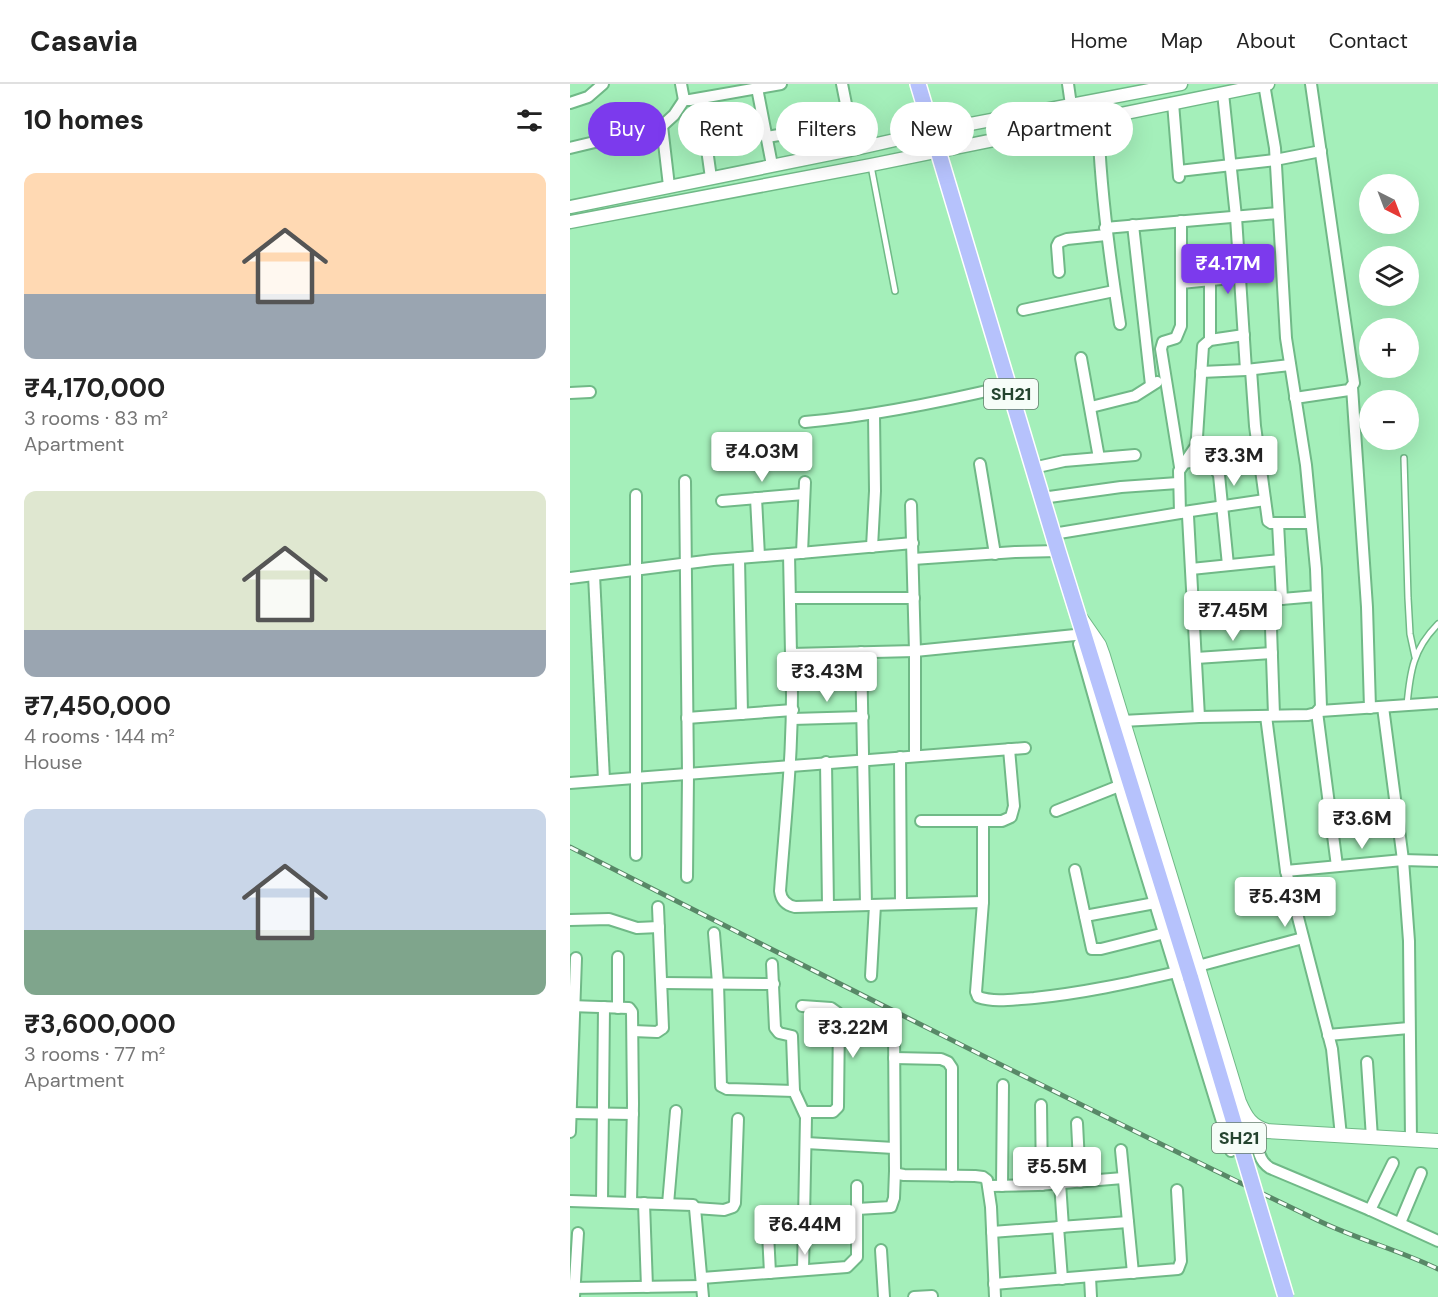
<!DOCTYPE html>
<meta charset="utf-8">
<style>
:root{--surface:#fff;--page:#f2f2f2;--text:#222;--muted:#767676;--line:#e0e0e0;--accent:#7c3aed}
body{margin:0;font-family:"DM Sans",sans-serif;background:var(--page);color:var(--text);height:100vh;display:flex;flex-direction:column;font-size:22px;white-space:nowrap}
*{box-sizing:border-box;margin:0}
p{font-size:20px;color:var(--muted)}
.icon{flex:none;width:33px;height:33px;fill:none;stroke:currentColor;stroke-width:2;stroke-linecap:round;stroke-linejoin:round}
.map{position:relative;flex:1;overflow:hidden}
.sheet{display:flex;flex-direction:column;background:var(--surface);width:570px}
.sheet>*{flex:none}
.banner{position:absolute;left:18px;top:18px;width:570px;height:54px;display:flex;gap:12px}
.needle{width:39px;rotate:138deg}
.buttons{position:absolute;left:789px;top:90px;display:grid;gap:12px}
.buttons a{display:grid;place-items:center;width:60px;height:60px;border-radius:50%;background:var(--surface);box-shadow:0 6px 24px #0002;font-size:30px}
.price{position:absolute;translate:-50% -51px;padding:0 14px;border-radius:6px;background:#fff;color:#222;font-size:20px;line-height:39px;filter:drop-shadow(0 2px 3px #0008)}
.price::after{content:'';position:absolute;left:50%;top:36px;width:18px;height:14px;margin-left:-9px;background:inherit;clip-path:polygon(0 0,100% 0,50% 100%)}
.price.current{background:var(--accent);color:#fff}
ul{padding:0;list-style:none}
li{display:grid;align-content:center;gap:12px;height:318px;padding:0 24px}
li span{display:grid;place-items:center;height:186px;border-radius:12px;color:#555}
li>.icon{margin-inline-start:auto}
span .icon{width:108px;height:108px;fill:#fffc;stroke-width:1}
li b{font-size:26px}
h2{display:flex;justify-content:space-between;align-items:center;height:72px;padding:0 24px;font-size:26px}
.tag{padding:0 21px;border-radius:27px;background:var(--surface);box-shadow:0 6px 24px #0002;font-size:21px;line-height:54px}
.tag.current{background:var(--accent);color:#fff}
header{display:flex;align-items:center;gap:36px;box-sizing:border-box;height:84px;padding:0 30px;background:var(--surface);border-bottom:2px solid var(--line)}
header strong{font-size:28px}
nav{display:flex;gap:33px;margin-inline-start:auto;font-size:21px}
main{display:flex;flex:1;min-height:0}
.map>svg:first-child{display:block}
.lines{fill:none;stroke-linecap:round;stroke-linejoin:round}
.service-casing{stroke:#70b987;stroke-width:8}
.minor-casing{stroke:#70b987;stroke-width:14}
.tertiary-casing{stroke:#70b987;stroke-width:15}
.secondary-casing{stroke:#70b987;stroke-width:16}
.primary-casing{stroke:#fff;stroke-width:18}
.service{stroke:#fff;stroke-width:5}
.minor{stroke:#fff;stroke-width:10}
.tertiary{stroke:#fff;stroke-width:12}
.secondary{stroke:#fff;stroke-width:14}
.primary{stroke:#b6c2fc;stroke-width:15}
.rail-casing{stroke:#588867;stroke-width:5}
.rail{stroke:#f6fdf8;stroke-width:3;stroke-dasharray:9;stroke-linecap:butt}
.primary-bridge-casing{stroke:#fff;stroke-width:18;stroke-linecap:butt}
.primary-bridge{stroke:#b6c2fc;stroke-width:15}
.labels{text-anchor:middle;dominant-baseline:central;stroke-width:6;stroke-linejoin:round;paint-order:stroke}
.shield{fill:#f6fdf8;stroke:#647c6b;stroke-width:1.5}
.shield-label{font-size:18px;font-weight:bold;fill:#25442f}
</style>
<header>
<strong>Casavia</strong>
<nav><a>Home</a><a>Map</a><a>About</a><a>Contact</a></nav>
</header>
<main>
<section class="sheet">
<h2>10 homes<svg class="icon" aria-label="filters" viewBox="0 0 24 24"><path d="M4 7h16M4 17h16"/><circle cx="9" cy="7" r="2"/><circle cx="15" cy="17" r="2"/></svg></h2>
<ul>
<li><span style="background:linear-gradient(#ffd9b3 65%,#9aa5b1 0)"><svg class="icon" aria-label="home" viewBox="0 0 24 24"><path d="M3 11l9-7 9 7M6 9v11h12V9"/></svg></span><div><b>₹4,170,000</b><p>3 rooms · 83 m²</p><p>Apartment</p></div></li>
<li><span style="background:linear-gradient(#dfe7d0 75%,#9aa5b1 0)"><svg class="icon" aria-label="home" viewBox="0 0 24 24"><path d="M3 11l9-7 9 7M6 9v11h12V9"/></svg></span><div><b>₹7,450,000</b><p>4 rooms · 144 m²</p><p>House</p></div></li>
<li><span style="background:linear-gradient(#c9d6e8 65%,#7fa58c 0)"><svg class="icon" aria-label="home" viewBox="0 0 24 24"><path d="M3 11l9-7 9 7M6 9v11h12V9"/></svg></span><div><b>₹3,600,000</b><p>3 rooms · 77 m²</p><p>Apartment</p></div></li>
</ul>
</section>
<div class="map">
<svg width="868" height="1213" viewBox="0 0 868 1213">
<rect width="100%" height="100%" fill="#a4efba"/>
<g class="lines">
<g class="service-casing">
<g id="service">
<path d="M301 82 325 207"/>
<path d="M834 374 838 514 840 550 845 573"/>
<path d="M837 621C840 588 843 565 868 540"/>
</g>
</g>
<g class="minor-casing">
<g id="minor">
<path d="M111 0 114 16"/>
<path d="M272 0 285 65"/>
<path d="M498 0 501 21"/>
<path d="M187 4 202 81"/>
<path d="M653 9 666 133 676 286"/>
<path d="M130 15 141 94"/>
<path d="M114 16H120L211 0"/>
<path d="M0 19 18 13 33 0"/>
<path d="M603 19 609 93"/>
<path d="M528 34C530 104 539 171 550 240"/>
<path d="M92 42 99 102"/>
<path d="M197 53 280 39"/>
<path d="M0 64 92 42 104 31 114 16"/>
<path d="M609 87 705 76 751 67"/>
<path d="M563 141 581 301"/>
<path d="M535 144 708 129"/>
<path d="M489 188 487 162 489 158 497 155 536 151"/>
<path d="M611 199 671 193"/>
<path d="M453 226 544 207"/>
<path d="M640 256V197"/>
<path d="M511 274 529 374"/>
<path d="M681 286 685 342 698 437 701 439H741"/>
<path d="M631 288 676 286 720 281"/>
<path d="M782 303 797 523 800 624"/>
<path d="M0 309 20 308"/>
<path d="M725 314 779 306 784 299 741 0"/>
<path d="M521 323 565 312 587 298"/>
<path d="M235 338C304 332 371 318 438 302"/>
<path d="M613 379C628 377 641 375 649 391L658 481"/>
<path d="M410 380 425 470"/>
<path d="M610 383 591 265 593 258 606 254 611 242V137"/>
<path d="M463 384 494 377 565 371"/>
<path d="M115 397 118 691 117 793"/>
<path d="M66 411V771"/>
<path d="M186 414 189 472"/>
<path d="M472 414 551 403 608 399"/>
<path d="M152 417 234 410"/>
<path d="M341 421 345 567V672"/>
<path d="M614 428 695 416"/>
<path d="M610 429 616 428 618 432 629 633"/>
<path d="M708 439 712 515"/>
<path d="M483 450 610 429 609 387 626 362 627 353 633 262 640 256 674 251"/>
<path d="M302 463 305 407 304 330"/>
<path d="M232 469 235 398"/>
<path d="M219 470 343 459"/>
<path d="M169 474 172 630"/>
<path d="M343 475 445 468 488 467"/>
<path d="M621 485 710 476"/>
<path d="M24 491 34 696"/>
<path d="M0 494 143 476 219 470 221 570 345 567 515 550"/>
<path d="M221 514H344"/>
<path d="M700 515 704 631"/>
<path d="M676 518 747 512"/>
<path d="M624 533H671"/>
<path d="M509 560 552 712 661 1067"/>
<path d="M291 568 296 821"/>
<path d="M221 570C225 652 216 726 210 807 211 816 216 821 225 823L413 818"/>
<path d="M626 574 702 569"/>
<path d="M813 623 833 776 839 857 841 1056"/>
<path d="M750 627 868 619"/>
<path d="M747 628 767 782"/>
<path d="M696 632 716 787 762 965 771 1052"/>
<path d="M117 634 223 626"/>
<path d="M222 635 293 633"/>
<path d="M552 637 629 633 738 631 746 629 751 623 746 485 736 381 716 254 705 64 694 0"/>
<path d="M330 673 331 820"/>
<path d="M256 678 258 822"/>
<path d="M0 699 455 664"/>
<path d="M486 727 549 702"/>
<path d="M351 737H432L441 733 444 722 439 665"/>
<path d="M413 737V818L406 908 408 913C426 919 445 915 464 914 513 909 559 899 607 888"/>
<path d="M505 786 522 865H531L595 849"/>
<path d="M716 787 833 776 868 777"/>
<path d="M515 832 585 819"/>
<path d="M0 836 39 835 67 844 89 843"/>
<path d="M144 849 148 899 151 1002 157 1005 224 1007"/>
<path d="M202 880 205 944 209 949 222 952 224 1007 236 1033 233 1186"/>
<path d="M628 882 733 854"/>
<path d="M301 892 305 821"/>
<path d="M92 899 204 900"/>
<path d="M0 922 59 924 62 928 63 1020 61 1119"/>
<path d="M232 922 261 924 268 929 269 934 268 1023 263 1028H235"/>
<path d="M48 924V873"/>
<path d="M324 946 325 1087 328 1090 334 1091 405 1092 413 1093 417 1096 421 1123 425 1213"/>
<path d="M63 947 87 948 93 944 88 823"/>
<path d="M758 951 839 944"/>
<path d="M324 974 371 975 378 978 382 984V1092"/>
<path d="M797 978 802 1054"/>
<path d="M471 1021 472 1101"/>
<path d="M0 1029 63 1030"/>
<path d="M507 1039 510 1098"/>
<path d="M686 1044C688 1060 686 1075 700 1084L800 1126 868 1157"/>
<path d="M0 1048 6 874"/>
<path d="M236 1059 324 1064"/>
<path d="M551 1066 563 1189"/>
<path d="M490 1099 493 1143"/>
<path d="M419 1102 468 1101 553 1094"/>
<path d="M432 1102 433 1001"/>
<path d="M0 1117 123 1121 125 1124 133 1213"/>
<path d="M32 1118 34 923"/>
<path d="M74 1119 77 1203"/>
<path d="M98 1120 106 1027"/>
<path d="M125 1124 154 1126 163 1123 165 1119 168 1035"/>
<path d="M287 1125 321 1123 324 1114 325 1087"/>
<path d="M800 1126 823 1079"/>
<path d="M830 1139 851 1089"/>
<path d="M488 1143 492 1195"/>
<path d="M422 1148 558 1138"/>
<path d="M311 1166 314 1213"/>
<path d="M200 1189 198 1149 202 1138 234 1136"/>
<path d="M520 1193 521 1213"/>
<path d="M132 1194 277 1183 287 1173V1102"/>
<path d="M424 1200 608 1185 611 1177 607 1106"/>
<path d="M0 1204 132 1202"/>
<path d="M4 1213 8 1149"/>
<path d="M344 1213 362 1212"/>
</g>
</g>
<g class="tertiary-casing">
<g id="tertiary">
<path d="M0 123 285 65 374 45 611 0"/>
<path d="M0 138 301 81 698 0"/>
</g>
</g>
<g class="secondary-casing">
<path id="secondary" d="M511 535 529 561 533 572 669 1018C676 1034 681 1042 697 1047L868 1057"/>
</g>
<g class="primary-casing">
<path id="primary" d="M348 0 488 467 621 895"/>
</g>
<use href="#service" class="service"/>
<use href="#minor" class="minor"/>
<use href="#tertiary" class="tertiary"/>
<use href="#secondary" class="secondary"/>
<use href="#primary" class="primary"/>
<g class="rail-casing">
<path id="rail" d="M0 763C248 889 496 1015 747 1136 786 1155 829 1166 868 1185"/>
</g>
<use href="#rail" class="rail"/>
<g class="primary-bridge-casing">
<path id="primary-bridge" d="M621 895 716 1213"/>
</g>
<use href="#primary-bridge" class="primary-bridge"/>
</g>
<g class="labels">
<g class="shield">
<rect x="414" y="295" width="54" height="30" rx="4.5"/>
<rect x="642" y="1039" width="54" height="30" rx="4.5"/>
</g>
<g class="shield-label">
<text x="441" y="310">SH21</text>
<text x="669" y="1054">SH21</text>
</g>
</g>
</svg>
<div class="buttons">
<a><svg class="needle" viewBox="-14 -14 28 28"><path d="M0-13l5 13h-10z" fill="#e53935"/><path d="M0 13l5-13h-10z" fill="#767676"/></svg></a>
<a><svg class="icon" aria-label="layers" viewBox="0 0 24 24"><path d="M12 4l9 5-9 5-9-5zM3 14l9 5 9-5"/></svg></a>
<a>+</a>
<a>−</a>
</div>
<b class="price current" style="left:658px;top:211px">₹4.17M</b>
<b class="price" style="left:192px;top:399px">₹4.03M</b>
<b class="price" style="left:664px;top:403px">₹3.3M</b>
<b class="price" style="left:663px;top:558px">₹7.45M</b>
<b class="price" style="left:257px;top:619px">₹3.43M</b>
<b class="price" style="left:792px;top:766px">₹3.6M</b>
<b class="price" style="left:715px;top:844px">₹5.43M</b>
<b class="price" style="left:283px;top:975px">₹3.22M</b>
<b class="price" style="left:487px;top:1114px">₹5.5M</b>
<b class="price" style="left:235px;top:1172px">₹6.44M</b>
<div class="banner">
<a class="tag current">Buy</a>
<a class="tag">Rent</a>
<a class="tag">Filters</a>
<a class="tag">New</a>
<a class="tag">Apartment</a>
</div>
</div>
</main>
